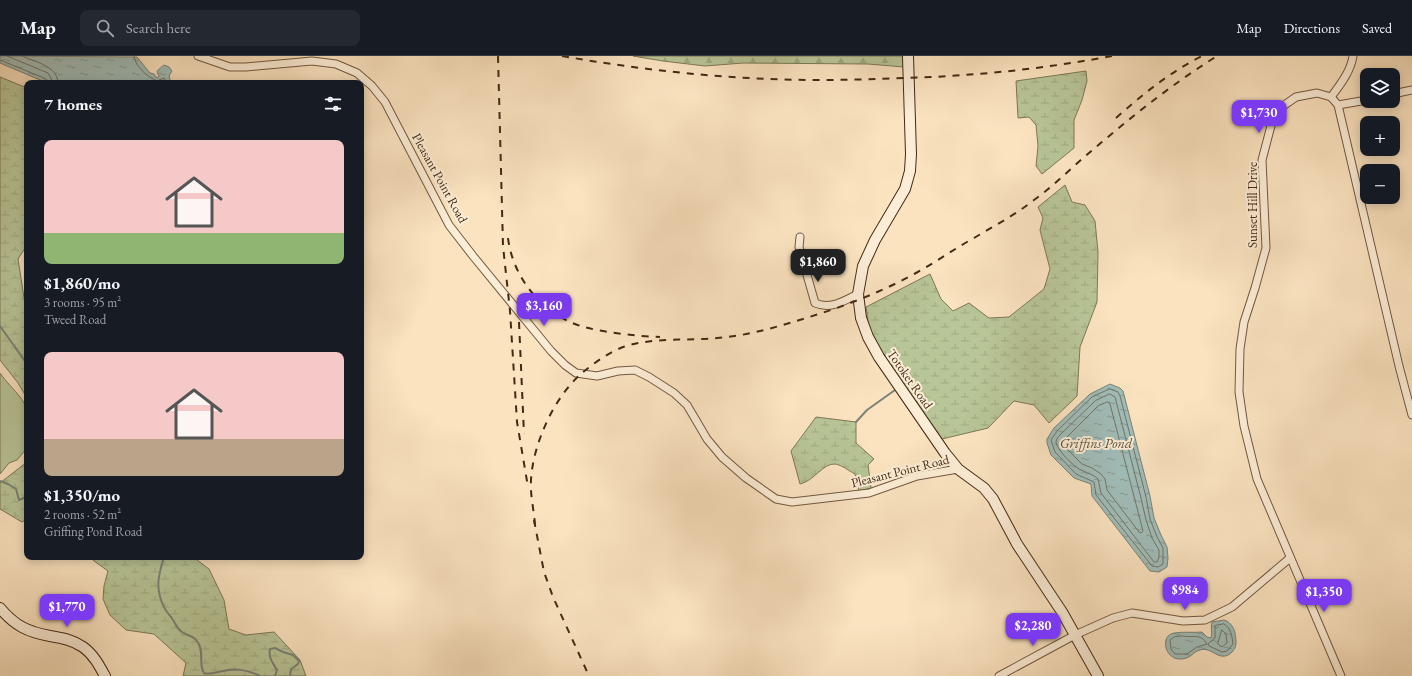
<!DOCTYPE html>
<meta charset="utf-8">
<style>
:root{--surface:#171b24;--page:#242831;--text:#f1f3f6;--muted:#9ea1a6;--line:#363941;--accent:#7c3aed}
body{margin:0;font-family:"EB Garamond",serif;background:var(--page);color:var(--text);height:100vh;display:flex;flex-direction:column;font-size:15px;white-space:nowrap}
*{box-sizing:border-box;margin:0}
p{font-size:13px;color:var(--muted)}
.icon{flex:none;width:22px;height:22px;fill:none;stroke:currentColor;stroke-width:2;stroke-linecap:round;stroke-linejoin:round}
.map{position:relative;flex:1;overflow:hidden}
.details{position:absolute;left:24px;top:24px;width:340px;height:480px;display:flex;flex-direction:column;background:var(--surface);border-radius:8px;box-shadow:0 2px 10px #0003}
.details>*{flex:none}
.controls{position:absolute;left:1360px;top:12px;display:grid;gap:8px}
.controls a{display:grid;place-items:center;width:40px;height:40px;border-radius:8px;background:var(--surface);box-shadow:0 2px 10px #0003;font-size:20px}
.price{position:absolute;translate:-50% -34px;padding:0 9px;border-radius:8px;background:var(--accent);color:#fff;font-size:13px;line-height:26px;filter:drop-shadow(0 1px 2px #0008)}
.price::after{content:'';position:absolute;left:50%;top:24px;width:12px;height:9px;margin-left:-6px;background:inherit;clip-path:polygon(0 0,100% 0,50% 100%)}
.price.on{background:#222;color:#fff}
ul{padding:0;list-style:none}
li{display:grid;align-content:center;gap:8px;height:212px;padding:0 20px}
li span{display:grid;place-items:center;height:124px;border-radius:8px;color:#555}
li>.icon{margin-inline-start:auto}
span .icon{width:72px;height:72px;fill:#fffc;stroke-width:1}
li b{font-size:17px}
h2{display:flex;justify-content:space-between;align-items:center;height:48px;padding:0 20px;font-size:17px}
header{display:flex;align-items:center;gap:24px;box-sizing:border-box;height:56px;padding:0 20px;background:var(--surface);border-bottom:1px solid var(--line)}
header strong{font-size:19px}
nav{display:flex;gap:22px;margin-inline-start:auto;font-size:14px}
.search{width:280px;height:36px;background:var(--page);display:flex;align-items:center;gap:10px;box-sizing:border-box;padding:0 14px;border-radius:8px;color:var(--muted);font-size:15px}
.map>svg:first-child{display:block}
.green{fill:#b8c597;stroke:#7e7756}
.forest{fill:url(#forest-firs);stroke:#7e7756}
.wetland{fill:url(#wetland-marsh);stroke:#7e7756}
.water{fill:url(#water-ripples);stroke:#7b8277}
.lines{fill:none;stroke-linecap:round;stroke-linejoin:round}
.shore{stroke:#727366;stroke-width:1}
.stream{stroke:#7b8277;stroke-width:2}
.minor-casing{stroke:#72583f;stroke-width:9}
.secondary-casing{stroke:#442914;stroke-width:12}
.minor{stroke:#fcedd6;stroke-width:7}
.secondary{stroke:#fcedd6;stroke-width:10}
.rail{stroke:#442914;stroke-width:2;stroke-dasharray:7 7;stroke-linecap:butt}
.labels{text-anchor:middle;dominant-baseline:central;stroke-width:4;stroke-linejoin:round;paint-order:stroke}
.street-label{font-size:13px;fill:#442914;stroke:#fcedd6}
.water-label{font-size:14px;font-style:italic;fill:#5b4e3d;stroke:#fcedd6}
</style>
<header>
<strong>Map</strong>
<div class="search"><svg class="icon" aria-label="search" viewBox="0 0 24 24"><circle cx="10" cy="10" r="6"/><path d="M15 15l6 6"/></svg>Search here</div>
<nav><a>Map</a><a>Directions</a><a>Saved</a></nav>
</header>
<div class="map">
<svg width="1412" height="620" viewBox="0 0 1412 620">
<defs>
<pattern id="forest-firs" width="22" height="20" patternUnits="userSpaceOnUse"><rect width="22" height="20" fill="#b8c597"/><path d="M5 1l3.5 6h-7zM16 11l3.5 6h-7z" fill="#9fa981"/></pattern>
<pattern id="wetland-marsh" width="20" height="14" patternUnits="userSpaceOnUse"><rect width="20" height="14" fill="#b8c597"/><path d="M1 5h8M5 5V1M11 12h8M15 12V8" fill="none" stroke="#9fa981"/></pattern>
<pattern id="water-ripples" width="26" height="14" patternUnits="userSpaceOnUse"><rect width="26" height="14" fill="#a0bdb9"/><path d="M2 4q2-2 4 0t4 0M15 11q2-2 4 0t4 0" fill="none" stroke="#849a95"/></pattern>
</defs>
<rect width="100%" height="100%" fill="#fbe3c0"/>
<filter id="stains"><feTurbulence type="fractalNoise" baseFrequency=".005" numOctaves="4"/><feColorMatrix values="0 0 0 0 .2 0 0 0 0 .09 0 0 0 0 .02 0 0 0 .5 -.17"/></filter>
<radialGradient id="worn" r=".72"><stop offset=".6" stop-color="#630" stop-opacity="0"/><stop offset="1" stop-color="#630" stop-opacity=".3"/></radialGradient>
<path class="green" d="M0 317C6 326 14 333 20 341 31 353 27 377 27 392L17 404 9 407 0 418Z"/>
<path class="forest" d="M633 0H904V11L868 8 743 7 705 10 663 5Z"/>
<g class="wetland">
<path d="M1086 15 1087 25 1082 44 1074 64V92L1042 118 1036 110 1038 90 1036 69 1029 61 1018 62 1016 25Z"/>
<path d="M0 21 27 32V189L18 203 27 261V342L18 327 0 304Z"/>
<path d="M1065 129 1072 146 1085 149 1095 165 1098 196 1097 246 1080 291 1077 340 1049 367 1034 349 1014 345 988 372 942 383 882 298 869 271 866 251 930 218 941 243 953 255 969 247 989 262 1009 261 1044 233 1050 213 1040 174 1043 162 1038 151Z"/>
<path d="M816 361 856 366V387L874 403 868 409 871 432 859 435 855 418C849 415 842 409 835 408 823 407 814 425 800 428L791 395Z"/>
<path d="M27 406V463L22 466 0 453V427Z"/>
<path d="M91 501H193L209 513 224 544 229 573 246 579 274 576 300 604 306 620H183L186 607 154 578 126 574 110 559 103 543 104 530 108 515 94 505Z"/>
</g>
<g class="water">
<path d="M0 0 137 1 150 17 154 18 157 22 159 20 157 16 158 14 164 9 169 11 172 15 169 20 171 27H47L0 7Z"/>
<path d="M1110 328 1120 332 1123 335 1150 440 1154 462 1161 479 1167 491 1168 502 1167 511 1159 516 1150 515 1092 440 1091 428 1074 422 1051 399 1047 387V383L1054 372 1090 338Z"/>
<path d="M1224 564C1229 565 1234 571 1235 577 1236 585 1238 591 1231 597 1219 607 1212 590 1200 594 1192 596 1192 602 1182 603 1179 603 1175 603 1173 601 1165 597 1162 582 1171 578 1178 575 1193 577 1202 576L1207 581 1211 582C1213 578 1210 572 1212 566Z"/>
</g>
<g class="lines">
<g class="shore">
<path d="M7 0 48 17 51 22 52 27"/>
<path d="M22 0C35 6 58 10 58 27"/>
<path d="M134 0C135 11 148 21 157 25L164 22 167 27"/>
<path d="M0 4 44 22 47 24V27"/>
<path d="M1110 333 1118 336 1120 340 1146 441 1150 463 1157 481 1163 492V508L1158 511 1152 510 1096 439 1094 426 1076 418 1055 396 1051 384 1057 375 1092 341Z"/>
<path d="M1110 338 1115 341 1141 442 1146 464 1152 482 1159 494V501L1157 506H1154L1101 437 1098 423C1093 418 1087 417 1081 414 1074 411 1056 393 1056 386 1056 383 1059 380 1061 378L1095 345Z"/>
<path d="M1108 346 1110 348 1143 475 1141 477 1139 476 1107 434 1105 423 1101 418 1092 412 1082 408 1064 390 1063 387 1066 382 1098 350Z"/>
<path d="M1224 568C1231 572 1232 580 1233 588L1227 595 1222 596 1209 590 1208 588 1215 582V570Z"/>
<path d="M1222 574 1226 578 1227 587 1222 591 1218 588Z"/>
<path d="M1182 580C1193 582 1201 577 1207 588L1197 591 1187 598H1175L1171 593 1170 584 1174 581Z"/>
</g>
<g class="stream">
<path d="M0 270 27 308"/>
<path d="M856 366 867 354 895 334"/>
<path d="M0 425 8 428 16 433 19 444 24 442 25 440H27"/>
<path d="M164 501C158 520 155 533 164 551 166 556 170 559 173 564 176 568 177 573 182 576 187 580 193 579 197 585 205 595 198 609 204 617 211 619 216 616 223 615 235 612 249 614 260 620"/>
<path d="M275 620 277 614C273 607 268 602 270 593L275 592 283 596 293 599 299 605 298 608 291 613 290 620"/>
</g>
<g class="minor-casing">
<g id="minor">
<path d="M198 0 230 11H246L312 5 336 8 357 17 372 30 385 46 449 169 473 200 551 295 565 309 576 317 597 320 618 315 635 314 649 321 674 337 687 349 707 383 722 401 746 422 776 443 792 446 869 437 917 420 958 413"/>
<path d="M1393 38 1412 34"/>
<path d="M1331 41C1340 29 1351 15 1353 0"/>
<path d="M1338 49 1367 44"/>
<path d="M800 181 799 191 815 247C831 254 843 245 858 238"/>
<path d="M999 620 1075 579 1113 562 1132 557 1183 565 1205 564 1232 551 1290 502"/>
<path d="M1341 620 1257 423 1244 370 1239 336 1240 293 1244 266 1255 232 1266 192 1262 104 1272 66 1283 50 1296 41 1317 37 1331 41 1338 49 1399 310 1412 359"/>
</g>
</g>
<g class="secondary-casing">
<g id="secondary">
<path d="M908 0 911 98 910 115 905 133 875 184 863 210 858 238 861 262 868 281 879 301 945 397 958 413 984 432 993 443 1017 488 1062 556 1098 620"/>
<path d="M0 552C15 570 28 576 50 580 62 582 73 584 83 591 93 598 99 609 105 620"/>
</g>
</g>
<use href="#minor" class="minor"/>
<use href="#secondary" class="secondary"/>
<g class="rail">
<path d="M498 0 503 190 510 255 517 366 528 431"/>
<path d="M562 0C647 15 733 24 820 24 848 24 876 23 905 22 974 20 1043 13 1112 0"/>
<path d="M1116 62C1143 38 1170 16 1202 0"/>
<path d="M508 182C513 223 544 260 584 271 607 277 636 280 660 281"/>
<path d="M519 266 524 378"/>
<path d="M534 464 544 516 553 541 589 620"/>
<path d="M535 469C534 454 530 439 531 424 533 388 554 341 582 317 594 307 608 297 623 291 653 281 686 285 717 282 744 280 770 273 796 265 837 253 878 238 916 217 936 206 954 193 974 182 994 170 1015 159 1034 144 1051 132 1066 117 1082 103 1125 66 1169 30 1217 0"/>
</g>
</g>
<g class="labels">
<g class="street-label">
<text transform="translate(440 122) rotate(61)">Pleasant Point Road</text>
<text transform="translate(1252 149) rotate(-90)">Sunset Hill Drive</text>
<text transform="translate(910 323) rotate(55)">Totoket Road</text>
<text transform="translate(900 415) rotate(-14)">Pleasant Point Road</text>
</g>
<g class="water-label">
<text x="1096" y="387">Griffins Pond</text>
</g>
</g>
<rect width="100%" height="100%" filter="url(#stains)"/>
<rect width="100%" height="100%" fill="url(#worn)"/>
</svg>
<div class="controls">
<a><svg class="icon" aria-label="layers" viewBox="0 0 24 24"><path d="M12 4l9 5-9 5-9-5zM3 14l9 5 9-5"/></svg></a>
<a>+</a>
<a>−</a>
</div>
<b class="price" style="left:1259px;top:78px">$1,730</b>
<b class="price on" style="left:818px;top:227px">$1,860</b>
<b class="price" style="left:544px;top:271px">$3,160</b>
<b class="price" style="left:1185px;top:555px">$984</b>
<b class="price" style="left:1324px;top:557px">$1,350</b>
<b class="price" style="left:67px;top:572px">$1,770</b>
<b class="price" style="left:1033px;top:591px">$2,280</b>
<section class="details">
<h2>7 homes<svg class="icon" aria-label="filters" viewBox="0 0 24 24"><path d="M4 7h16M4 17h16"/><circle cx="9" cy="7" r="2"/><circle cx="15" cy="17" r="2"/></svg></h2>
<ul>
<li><span style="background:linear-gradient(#f6c9c9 75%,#8fb573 0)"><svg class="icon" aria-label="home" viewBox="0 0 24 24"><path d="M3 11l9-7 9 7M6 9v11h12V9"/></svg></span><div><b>$1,860/mo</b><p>3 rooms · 95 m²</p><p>Tweed Road</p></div></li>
<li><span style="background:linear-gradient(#f6c9c9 70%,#b9a48a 0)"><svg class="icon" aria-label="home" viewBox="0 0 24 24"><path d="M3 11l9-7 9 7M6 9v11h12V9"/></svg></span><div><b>$1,350/mo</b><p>2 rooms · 52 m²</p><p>Griffing Pond Road</p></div></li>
</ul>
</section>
</div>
